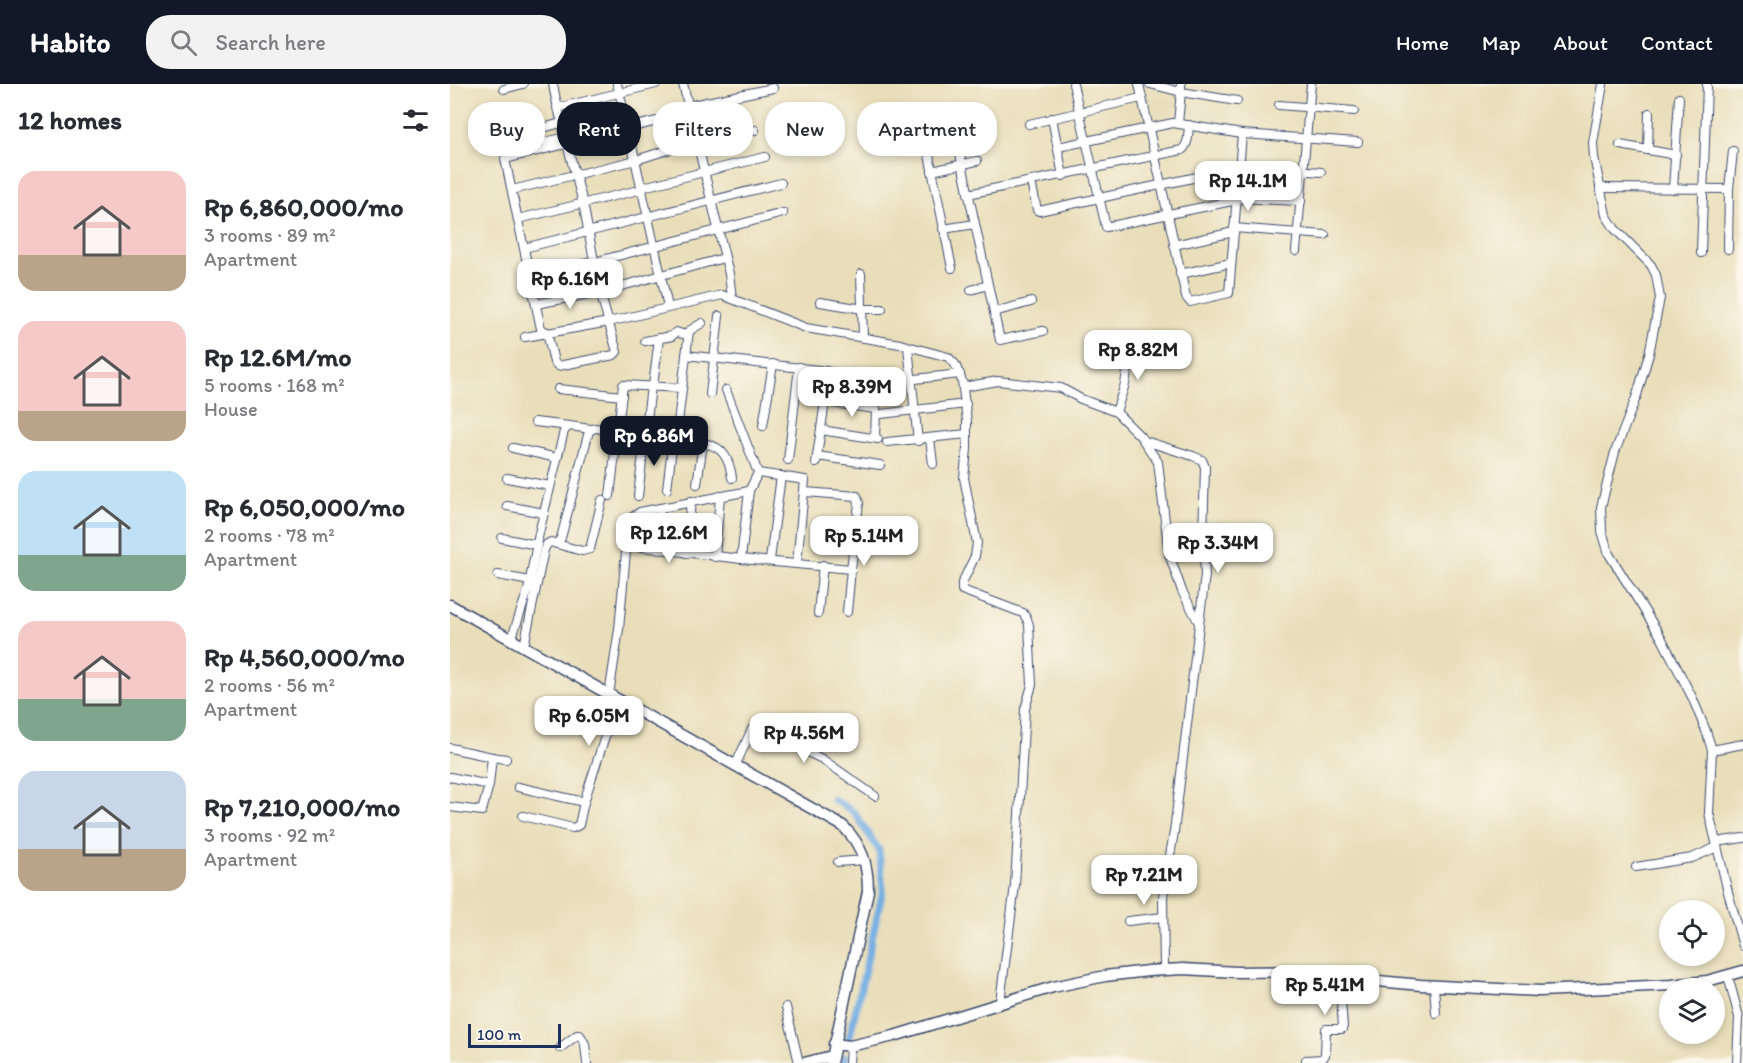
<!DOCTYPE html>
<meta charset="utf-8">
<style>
:root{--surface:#fff;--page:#f2f2f3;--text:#2b2b33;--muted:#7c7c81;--accent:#111827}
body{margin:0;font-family:Itim,sans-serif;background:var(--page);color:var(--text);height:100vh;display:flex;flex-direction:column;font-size:22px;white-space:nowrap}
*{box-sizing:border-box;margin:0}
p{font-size:20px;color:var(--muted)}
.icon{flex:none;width:33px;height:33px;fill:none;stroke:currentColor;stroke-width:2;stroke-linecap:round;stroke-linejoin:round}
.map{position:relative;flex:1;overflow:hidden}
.sheet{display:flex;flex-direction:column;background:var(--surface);width:450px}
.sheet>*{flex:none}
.banner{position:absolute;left:18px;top:18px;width:570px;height:54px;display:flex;gap:12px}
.controls{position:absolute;left:1209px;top:816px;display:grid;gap:12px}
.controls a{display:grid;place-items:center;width:66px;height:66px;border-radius:50%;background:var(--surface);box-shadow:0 3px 9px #0003;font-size:30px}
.scale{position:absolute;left:18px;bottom:15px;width:93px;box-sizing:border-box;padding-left:6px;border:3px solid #1b2f5e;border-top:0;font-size:16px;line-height:21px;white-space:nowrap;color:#1b2f5e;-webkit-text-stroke:4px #fbf7ec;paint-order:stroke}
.price{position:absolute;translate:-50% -51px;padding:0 14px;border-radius:12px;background:#fff;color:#222;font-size:20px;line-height:39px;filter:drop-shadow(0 2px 3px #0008)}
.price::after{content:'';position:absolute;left:50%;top:36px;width:18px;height:14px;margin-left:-9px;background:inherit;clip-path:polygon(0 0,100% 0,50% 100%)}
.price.selected{background:var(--accent);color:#fff}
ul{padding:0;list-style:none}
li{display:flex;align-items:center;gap:18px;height:150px;padding:0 18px}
li span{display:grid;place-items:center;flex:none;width:168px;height:120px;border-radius:18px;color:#555}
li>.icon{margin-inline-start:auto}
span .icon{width:72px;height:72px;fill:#fffc;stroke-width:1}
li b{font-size:26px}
h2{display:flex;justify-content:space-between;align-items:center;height:72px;padding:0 18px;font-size:26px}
.tag{padding:0 21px;border-radius:24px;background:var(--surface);box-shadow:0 3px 9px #0003;font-size:21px;line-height:54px}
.tag.selected{background:var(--accent);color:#fff}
header{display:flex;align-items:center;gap:36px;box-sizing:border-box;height:84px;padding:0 30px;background:var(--accent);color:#fff}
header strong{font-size:28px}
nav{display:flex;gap:33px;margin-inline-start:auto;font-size:21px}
.search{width:420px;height:54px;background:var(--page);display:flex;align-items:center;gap:15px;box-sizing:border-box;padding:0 21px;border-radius:24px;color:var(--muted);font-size:22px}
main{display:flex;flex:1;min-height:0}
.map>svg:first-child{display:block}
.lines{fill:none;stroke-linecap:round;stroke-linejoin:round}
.canal{stroke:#72ade3;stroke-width:7}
.street-casing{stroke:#3a496c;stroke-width:10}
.secondary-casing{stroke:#3a496c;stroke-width:13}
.street{stroke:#fff;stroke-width:8}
.secondary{stroke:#fff;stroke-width:10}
</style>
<header>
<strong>Habito</strong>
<div class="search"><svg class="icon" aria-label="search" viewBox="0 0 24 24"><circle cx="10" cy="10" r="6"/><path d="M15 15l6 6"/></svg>Search here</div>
<nav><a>Home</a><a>Map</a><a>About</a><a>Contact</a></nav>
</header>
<main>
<section class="sheet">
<h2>12 homes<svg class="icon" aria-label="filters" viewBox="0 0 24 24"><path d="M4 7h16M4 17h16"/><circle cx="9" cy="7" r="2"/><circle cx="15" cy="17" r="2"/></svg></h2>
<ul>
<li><span style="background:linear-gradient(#f6c9c9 70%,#b9a48a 0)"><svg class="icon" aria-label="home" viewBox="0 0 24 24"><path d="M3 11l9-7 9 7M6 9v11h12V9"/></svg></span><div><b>Rp 6,860,000/mo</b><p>3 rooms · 89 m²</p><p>Apartment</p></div></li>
<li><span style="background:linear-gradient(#f6c9c9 75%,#b9a48a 0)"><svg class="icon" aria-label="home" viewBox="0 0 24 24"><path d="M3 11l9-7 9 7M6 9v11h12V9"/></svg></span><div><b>Rp 12.6M/mo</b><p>5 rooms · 168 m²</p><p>House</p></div></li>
<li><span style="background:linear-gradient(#bfe0f5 70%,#7fa58c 0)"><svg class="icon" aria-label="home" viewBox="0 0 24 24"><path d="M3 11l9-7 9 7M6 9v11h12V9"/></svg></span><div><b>Rp 6,050,000/mo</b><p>2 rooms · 78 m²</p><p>Apartment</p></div></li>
<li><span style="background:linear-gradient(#f6c9c9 65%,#7fa58c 0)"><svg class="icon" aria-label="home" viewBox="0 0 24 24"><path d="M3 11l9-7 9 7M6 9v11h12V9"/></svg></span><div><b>Rp 4,560,000/mo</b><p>2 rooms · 56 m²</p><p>Apartment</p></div></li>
<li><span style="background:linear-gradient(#c9d6e8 65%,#b9a48a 0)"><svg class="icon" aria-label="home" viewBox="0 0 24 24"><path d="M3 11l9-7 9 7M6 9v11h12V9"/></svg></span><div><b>Rp 7,210,000/mo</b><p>3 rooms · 92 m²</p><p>Apartment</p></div></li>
</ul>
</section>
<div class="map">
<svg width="1293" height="979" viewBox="0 0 1293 979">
<rect width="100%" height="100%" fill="#fbf7ec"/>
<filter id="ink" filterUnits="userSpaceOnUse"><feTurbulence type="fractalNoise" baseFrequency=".0167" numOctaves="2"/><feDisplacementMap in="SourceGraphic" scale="12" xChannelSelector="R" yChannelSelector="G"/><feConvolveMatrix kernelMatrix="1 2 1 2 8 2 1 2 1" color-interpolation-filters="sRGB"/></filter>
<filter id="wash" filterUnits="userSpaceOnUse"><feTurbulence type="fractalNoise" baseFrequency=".008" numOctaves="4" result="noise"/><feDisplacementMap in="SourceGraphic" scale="24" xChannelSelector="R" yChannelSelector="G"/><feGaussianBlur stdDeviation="1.35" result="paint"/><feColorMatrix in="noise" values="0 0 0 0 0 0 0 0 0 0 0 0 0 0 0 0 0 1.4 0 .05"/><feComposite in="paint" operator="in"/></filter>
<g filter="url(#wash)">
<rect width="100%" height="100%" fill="#e9deb9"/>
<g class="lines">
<g class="canal">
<path d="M383 715 404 728 429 766 433 806 399 956"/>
<path d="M394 979 395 973"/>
</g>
</g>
</g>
<g filter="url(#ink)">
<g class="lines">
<g class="street-casing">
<g id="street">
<path d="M103 0C106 21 113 40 117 60L133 119 150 208 167 268 164 271 108 282 104 278 97 248 91 245 55 75C131 57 206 36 282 19"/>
<path d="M233 0 279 190 282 214"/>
<path d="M623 0 656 143 787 116"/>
<path d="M689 0 736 213 740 218 779 209 792 50"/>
<path d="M700 0 731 8 728 39"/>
<path d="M731 0V8L787 17"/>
<path d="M1153 0 1143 59 1144 73 1156 131 1165 145 1201 181 1206 191 1210 214 1199 270 1187 311 1165 368 1151 423 1152 447 1159 470 1211 553 1242 613 1256 647 1262 666"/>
<path d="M54 5 73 0"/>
<path d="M829 21 904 27"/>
<path d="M238 22 323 4"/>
<path d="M107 24 206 0"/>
<path d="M602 34 613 92"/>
<path d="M579 40 691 14"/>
<path d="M93 44 111 39"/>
<path d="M178 44 218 223"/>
<path d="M95 58 177 39 167 0"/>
<path d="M1170 61 1226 71"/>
<path d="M608 63 723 39 792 50 908 58"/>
<path d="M478 66 502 184"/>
<path d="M1198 66 1199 29"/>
<path d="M510 70 550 256 593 247"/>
<path d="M790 81 871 88"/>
<path d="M482 87 527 77"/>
<path d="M581 98 587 126 589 127 789 84"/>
<path d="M193 103 315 73"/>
<path d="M1150 104 1279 105"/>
<path d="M1223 105 1229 14"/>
<path d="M62 106 186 76 246 57 305 46"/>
<path d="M518 110 732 66C739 60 738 50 739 41"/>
<path d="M787 114 851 117"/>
<path d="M68 135 193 105"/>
<path d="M784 144 875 151"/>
<path d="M493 145 525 140"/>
<path d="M724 161 784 148"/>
<path d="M74 164 331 99"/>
<path d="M1278 165 1279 105 1283 67"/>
<path d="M846 167 861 0"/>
<path d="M1251 169 1257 0"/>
<path d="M411 190 413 254"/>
<path d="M730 190 781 179"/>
<path d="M80 191 144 178 333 129"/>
<path d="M521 206 538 201"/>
<path d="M370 218 413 225H432"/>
<path d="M86 220 150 208 274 174"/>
<path d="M544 228 581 218"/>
<path d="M75 253 159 238 272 211 356 244 450 260 498 273 505 280 512 297 517 337V365L514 394 527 459 525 472 512 499V506L573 529 577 535 579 541 582 601 575 625 565 801 550 918"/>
<path d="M195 257 222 252 226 248 236 251 239 247 252 239"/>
<path d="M458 263 468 357"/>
<path d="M236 271 377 287 379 290 366 379"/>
<path d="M378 288 433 296"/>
<path d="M438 298 510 290"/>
<path d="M203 302 209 254"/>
<path d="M513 303 548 297 611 304 631 315 666 328 695 357 743 372 752 376 755 383 753 454 755 491 724 748 713 813 714 885"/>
<path d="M108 305 172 312"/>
<path d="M260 310 269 232"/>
<path d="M375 318 426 325 425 354"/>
<path d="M666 328 675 300 682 259"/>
<path d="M431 330 516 320"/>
<path d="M85 338 119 342"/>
<path d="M313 342 323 280"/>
<path d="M371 346 428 355"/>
<path d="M226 355C257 360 277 356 282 394"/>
<path d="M480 355 483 380"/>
<path d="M692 355 708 378 719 470 732 507 749 539"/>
<path d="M437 358 517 350"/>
<path d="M63 364 107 374"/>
<path d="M367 372 430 381"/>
<path d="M338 376 349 283"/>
<path d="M308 389 355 396 347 479"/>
<path d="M57 394 100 402"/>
<path d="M247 400 253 359"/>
<path d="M217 405 223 355"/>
<path d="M355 408 407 412 409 419 401 485"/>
<path d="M160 412 173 301 231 304"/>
<path d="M188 412 201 302"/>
<path d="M57 422 94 429"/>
<path d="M52 454 87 461"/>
<path d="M107 460 132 467 140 465 152 416"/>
<path d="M176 461 291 475 299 407 308 389 276 306"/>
<path d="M209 466 210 424"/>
<path d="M236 469 241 417"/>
<path d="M265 473 270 412"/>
<path d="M291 475 401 485 397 528"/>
<path d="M320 476 331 392"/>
<path d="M48 491 80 497"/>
<path d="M368 529 373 481"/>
<path d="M61 556 78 506 89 449 114 347 119 342 141 345"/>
<path d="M74 562 94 466 97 460 101 458 107 460 111 454 139 347 145 344 226 355 239 247"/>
<path d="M159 611 169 545 178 446 181 434 190 428 299 407"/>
<path d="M1293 660 1262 666 1259 729 1278 808 1293 862"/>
<path d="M0 664 42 673 39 701"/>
<path d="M42 673 56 675"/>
<path d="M286 680 302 645 308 644 372 675 425 712"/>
<path d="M0 693 39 701 32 727 0 723"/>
<path d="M68 703 134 718"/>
<path d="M73 732 123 744 129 741 134 718 167 615"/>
<path d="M1266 758 1293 754"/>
<path d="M388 778 415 776"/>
<path d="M1186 783 1242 774 1267 763"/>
<path d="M678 837 713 833"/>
<path d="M1278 892 1289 933 1287 979"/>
<path d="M984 902 986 929"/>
<path d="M336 923 349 979"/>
<path d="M110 964 127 951H130L135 960 137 979"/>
<path d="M856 976 872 975 875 971 876 945H892L893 942 889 891"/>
<path d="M399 979 400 962"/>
</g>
</g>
<g class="secondary-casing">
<g id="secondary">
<path d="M0 521 393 742C412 761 418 780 418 807L381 979"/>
<path d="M384 960 400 962 444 952 603 903 655 892 698 887 733 885 787 888 861 887 917 896 971 901 1090 907 1222 901 1257 897 1293 887"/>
<path d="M354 979 382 972"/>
</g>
</g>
<use href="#street" class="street"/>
<use href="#secondary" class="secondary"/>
</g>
</g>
</svg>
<div class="controls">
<a><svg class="icon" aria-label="locate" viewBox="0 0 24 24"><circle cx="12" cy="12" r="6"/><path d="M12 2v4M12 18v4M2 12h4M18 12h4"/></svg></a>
<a><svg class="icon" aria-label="layers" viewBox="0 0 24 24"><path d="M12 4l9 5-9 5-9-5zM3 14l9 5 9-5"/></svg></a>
</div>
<div class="scale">100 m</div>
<b class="price" style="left:798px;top:128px">Rp 14.1M</b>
<b class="price" style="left:120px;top:226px">Rp 6.16M</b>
<b class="price" style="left:688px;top:297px">Rp 8.82M</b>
<b class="price" style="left:402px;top:334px">Rp 8.39M</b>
<b class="price selected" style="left:204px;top:383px">Rp 6.86M</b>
<b class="price" style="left:219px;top:480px">Rp 12.6M</b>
<b class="price" style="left:414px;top:483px">Rp 5.14M</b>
<b class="price" style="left:768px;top:490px">Rp 3.34M</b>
<b class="price" style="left:139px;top:663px">Rp 6.05M</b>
<b class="price" style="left:354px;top:680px">Rp 4.56M</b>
<b class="price" style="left:694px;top:822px">Rp 7.21M</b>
<b class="price" style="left:875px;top:932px">Rp 5.41M</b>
<div class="banner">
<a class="tag">Buy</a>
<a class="tag selected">Rent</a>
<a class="tag">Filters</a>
<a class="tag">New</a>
<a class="tag">Apartment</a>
</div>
</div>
</main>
